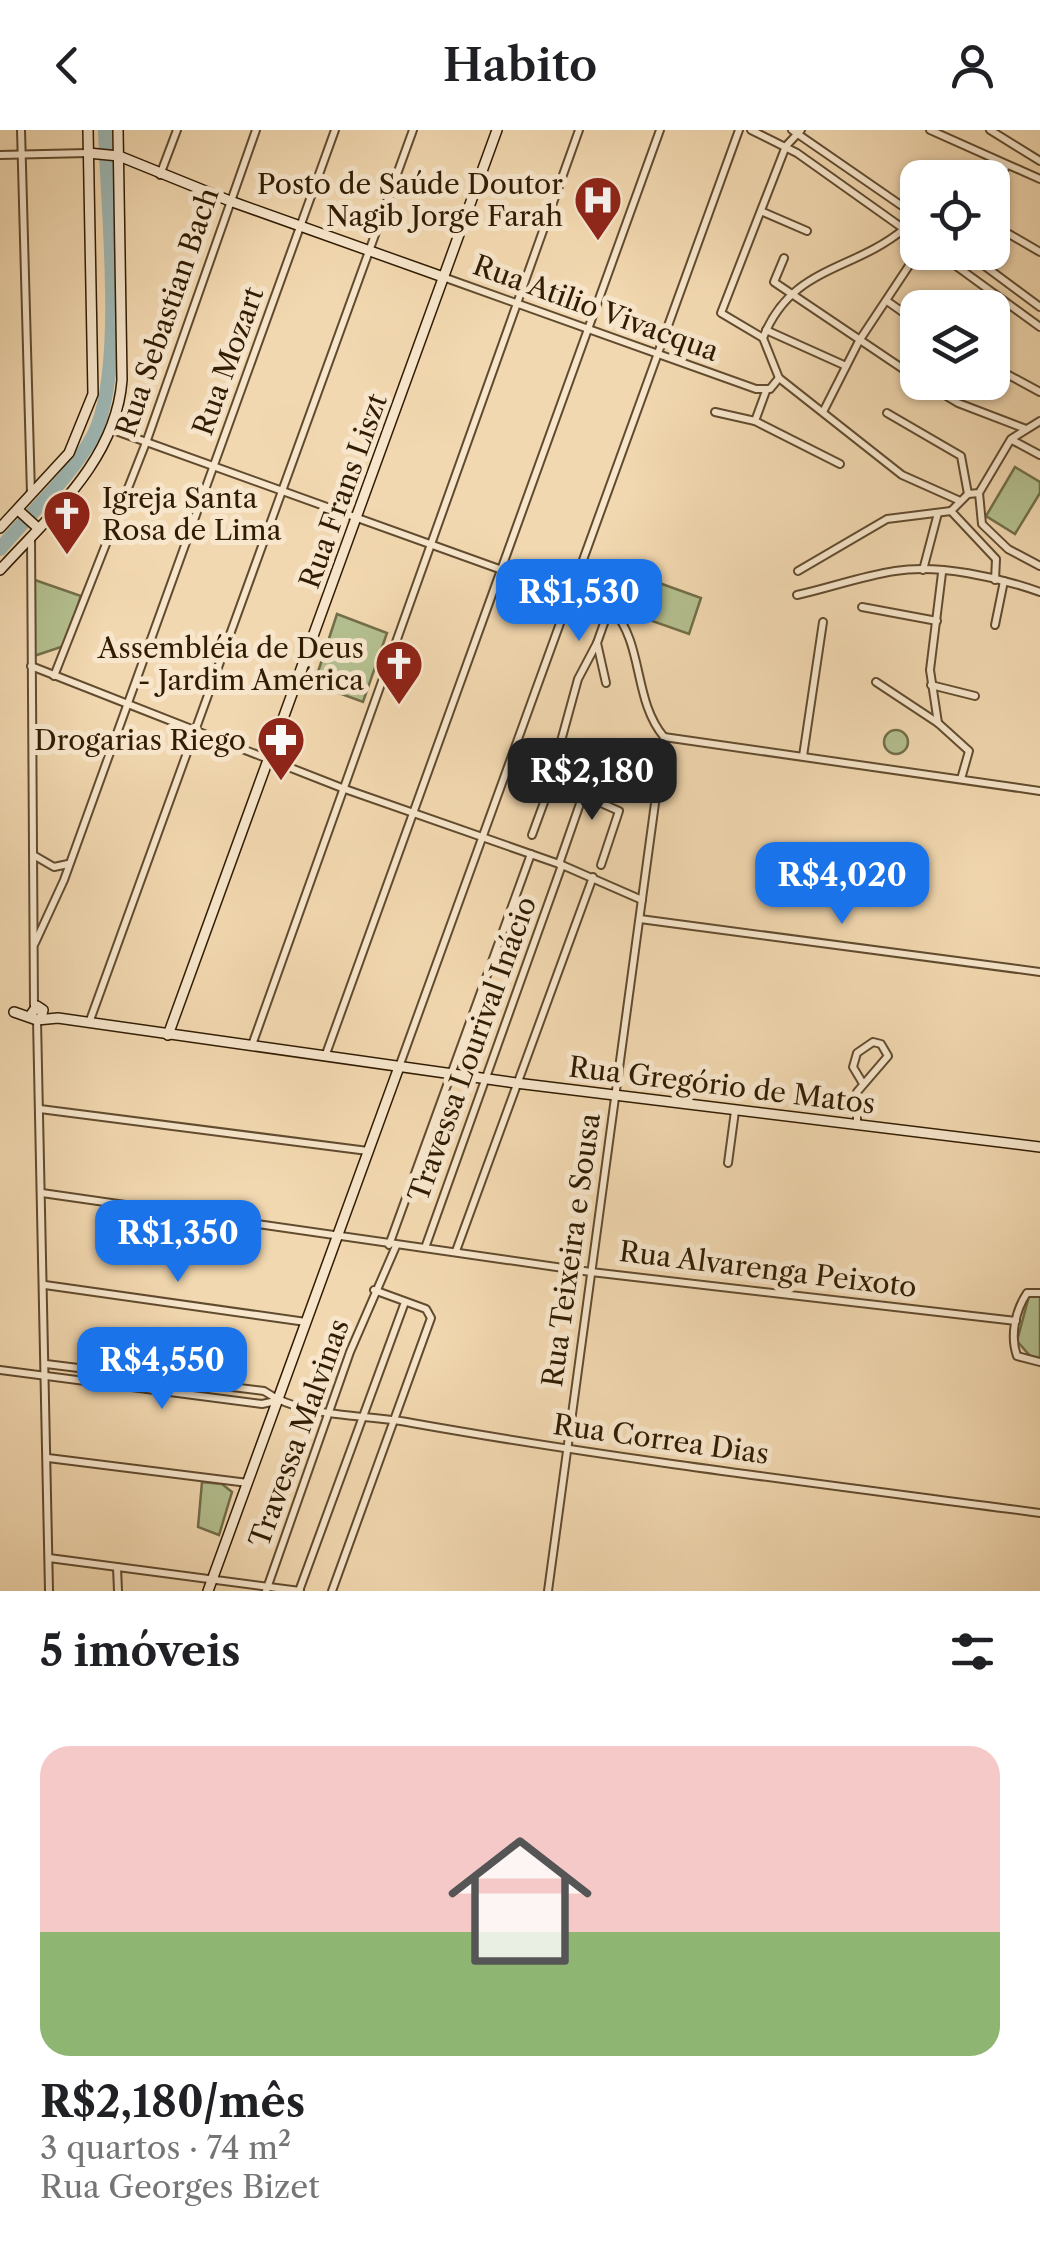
<!DOCTYPE html>
<html lang="pt">
<meta charset="utf-8">
<style>
:root{--surface:#fff;--page:#f6f6f6;--text:#202124;--muted:#757577;--accent:#1a73e8}
body{margin:0;font-family:"Libre Caslon Text",serif;background:var(--page);color:var(--text);height:100vh;display:flex;flex-direction:column;font-size:38px;white-space:nowrap}
*{box-sizing:border-box;margin:0}
p{font-size:32px;color:var(--muted)}
.icon{flex:none;width:55px;height:55px;fill:none;stroke:currentColor;stroke-width:2;stroke-linecap:round;stroke-linejoin:round}
.map{position:relative;height:1461px;overflow:hidden}
.sheet{display:flex;flex-direction:column;background:var(--surface);flex:1}
.sheet>*{flex:none}
.controls{position:absolute;left:900px;top:30px;display:grid;gap:20px}
.controls a{display:grid;place-items:center;width:110px;height:110px;border-radius:20px;background:var(--surface);box-shadow:0 2px 8px #0004;font-size:50px}
.price{position:absolute;translate:-50% -85px;padding:0 22px;border-radius:20px;background:var(--accent);color:#fff;font-size:32px;line-height:65px;filter:drop-shadow(0 2px 5px #0008)}
.price::after{content:'';position:absolute;left:50%;top:60px;width:30px;height:22px;margin-left:-15px;background:inherit;clip-path:polygon(0 0,100% 0,50% 100%)}
.price.current{background:#222;color:#fff}
ul{padding:0;list-style:none}
li{display:grid;align-content:center;gap:20px;height:530px;padding:0 40px}
li span{display:grid;place-items:center;height:310px;border-radius:30px;color:#555}
li>.icon{margin-inline-start:auto}
span .icon{width:180px;height:180px;fill:#fffc;stroke-width:1}
li b{font-size:42px}
h2{display:flex;justify-content:space-between;align-items:center;height:120px;padding:0 40px;font-size:42px}
header{display:flex;justify-content:space-between;align-items:center;height:130px;padding:0 40px;background:var(--surface);font-size:45px;font-weight:600}
.map>svg:first-child{display:block}
.green{fill:#b4c090;stroke:#726e49;stroke-width:2.5}
.lines{fill:none;stroke-linecap:round;stroke-linejoin:round}
.river{stroke:#9eb8b5;stroke-width:14}
.street-casing{stroke:#614b2e;stroke-width:10}
.secondary-casing{stroke:#311c02;stroke-width:12}
.street{stroke:#f7e6cc;stroke-width:6}
.secondary{stroke:#f7e6cc;stroke-width:9}
.labels{text-anchor:middle;dominant-baseline:central;stroke-width:10;stroke-linejoin:round;paint-order:stroke}
.poi-label{font-size:28px;fill:#311c02;stroke:#f7e6cc;text-anchor:end}
.street-label{font-size:28px;fill:#311c02;stroke:#f7e6cc}
</style>
<header><svg class="icon" aria-label="back" viewBox="0 0 24 24"><path d="M15 5l-7 7 7 7"/></svg>Habito<svg class="icon" aria-label="person" viewBox="0 0 24 24"><circle cx="12" cy="8" r="4"/><path d="M4 21q1-7 8-7t8 7"/></svg></header>
<div class="map">
<svg width="1040" height="1461" viewBox="0 0 1040 1461">
<rect width="100%" height="100%" fill="#f2d8b0"/>
<filter id="stains"><feTurbulence type="fractalNoise" baseFrequency=".002" numOctaves="4"/><feColorMatrix values="0 0 0 0 .2 0 0 0 0 .09 0 0 0 0 .02 0 0 0 .5 -.17"/></filter>
<radialGradient id="worn" r=".72"><stop offset=".6" stop-color="#630" stop-opacity="0"/><stop offset="1" stop-color="#630" stop-opacity=".3"/></radialGradient>
<g class="green">
<path d="M1015 337 1040 352V363L1015 404 986 386Z"/>
<path d="M32 449 81 466 64 516 34 526Z"/>
<path d="M651 450 701 468 689 504 638 486Z"/>
<path d="M337 484 387 503 363 572 314 554Z"/>
<circle cx="896" cy="612" r="12"/>
<path d="M1029 1166H1040V1228L1031 1227 1017 1211Z"/>
<path d="M202 1352 222 1354 232 1362 219 1405 198 1397Z"/>
</g>
<g class="lines">
<path class="river" d="M0 419C30 383 71 347 93 306 126 243 107 76 105 0"/>
<g class="street-casing">
<g id="street">
<path d="M21 0 31 364"/>
<path d="M751 0 797 23 918 109"/>
<path d="M792 0 918 87"/>
<path d="M930 0 1040 49"/>
<path d="M990 0 1040 31"/>
<path d="M0 25 88 23"/>
<path d="M160 45 177 0"/>
<path d="M992 58 1007 35"/>
<path d="M763 82 807 101"/>
<path d="M992 94 1040 122"/>
<path d="M937 122 1040 197"/>
<path d="M966 122 1040 177"/>
<path d="M784 128 774 152 918 249"/>
<path d="M443 147 756 259H770L779 248"/>
<path d="M887 171 918 193"/>
<path d="M766 200 846 236"/>
<path d="M763 208 779 248 902 345 958 370"/>
<path d="M763 208 721 183 786 16 801 0"/>
<path d="M763 208C791 136 852 142 904 99"/>
<path d="M992 236 1040 262"/>
<path d="M923 252 958 273 1026 299"/>
<path d="M766 261 755 291 840 334"/>
<path d="M715 282 755 291"/>
<path d="M823 282 859 211 918 122"/>
<path d="M887 283 961 326 968 364"/>
<path d="M113 300 613 480C644 515 633 570 664 607"/>
<path d="M1012 310 1040 325"/>
<path d="M979 363 982 394 1008 419 1040 436"/>
<path d="M951 381 968 364 979 363 1011 309 1040 291"/>
<path d="M951 381 996 429 995 450"/>
<path d="M31 407 34 876"/>
<path d="M923 440 938 383"/>
<path d="M798 441 887 389 951 381"/>
<path d="M797 465C829 458 862 446 895 441 939 434 998 447 1040 462"/>
<path d="M862 477 937 491"/>
<path d="M995 495 1004 451"/>
<path d="M31 536 342 658 562 735 642 770"/>
<path d="M54 546 147 310 256 0"/>
<path d="M876 552 938 593 969 621 961 649"/>
<path d="M606 553 597 513 609 479"/>
<path d="M931 555 975 566"/>
<path d="M938 593 930 540 942 443"/>
<path d="M664 607 1040 661"/>
<path d="M561 611 578 549 597 513"/>
<path d="M803 626 823 492"/>
<path d="M532 705 550 656 583 665"/>
<path d="M35 726 54 737 68 734"/>
<path d="M559 734 583 665 619 681 601 735"/>
<path d="M640 789 1040 842"/>
<path d="M35 813 64 750 335 0"/>
<path d="M37 890 49 1461"/>
<path d="M89 893 413 0"/>
<path d="M252 915 579 0"/>
<path d="M326 924 660 0"/>
<path d="M399 937 739 0"/>
<path d="M40 979 368 1021"/>
<path d="M857 993V962L888 926 881 914 873 912 857 923 853 937 862 952"/>
<path d="M728 1033 735 981"/>
<path d="M42 1063 591 1142 1016 1191"/>
<path d="M389 1115 531 724"/>
<path d="M425 1118 562 735"/>
<path d="M456 1121 593 747"/>
<path d="M45 1155 306 1192"/>
<path d="M1040 1163H1027C1015 1181 1010 1206 1017 1226L1040 1232"/>
<path d="M46 1234 264 1261C304 1289 366 1284 412 1293 620 1330 830 1355 1040 1383"/>
<path d="M0 1240 262 1274 276 1271"/>
<path d="M48 1328 248 1353"/>
<path d="M49 1428 300 1461"/>
<path d="M117 1437 118 1461"/>
<path d="M266 1461 350 1222 396 1116"/>
<path d="M299 1461 405 1172"/>
<path d="M332 1461 431 1188 426 1179 374 1160"/>
<path d="M548 1461 664 607"/>
</g>
</g>
<g class="secondary-casing">
<g id="secondary">
<path d="M88 23 119 26 230 71 443 147"/>
<path d="M18 380 38 398"/>
<path d="M0 398 69 323 93 264 88 0"/>
<path d="M0 440C51 384 116 330 122 250L118 0"/>
<path d="M14 882 37 890 58 888 516 953 1040 1017"/>
<path d="M30 886 37 876 43 880 41 888"/>
<path d="M168 905 497 0"/>
<path d="M208 1461 399 937"/>
</g>
</g>
<use href="#street" class="street"/>
<use href="#secondary" class="secondary"/>
</g>
<defs>
<g id="hospital-pin" transform="scale(2.5)"><path d="M0 17L-7.5 6A9.5 9.5 0 1 1 7.5 6Z" fill="#8f2418" stroke="#f7e6cc"/><path d="M-5-5h3v3.5h4V-5h3V5h-3V1.5h-4V5h-3Z" fill="#fff"/></g>
<g id="church-pin" transform="scale(2.5)"><path d="M0 17L-7.5 6A9.5 9.5 0 1 1 7.5 6Z" fill="#8f2418" stroke="#f7e6cc"/><path d="M-1.2-6h2.4v3.5h3.3v2.4h-3.3V6h-2.4V-.1h-3.3v-2.4h3.3Z" fill="#fff"/></g>
<g id="pharmacy-pin" transform="scale(2.5)"><path d="M0 17L-7.5 6A9.5 9.5 0 1 1 7.5 6Z" fill="#8f2418" stroke="#f7e6cc"/><path d="M-2-6h4v4h4v4h-4v4h-4v-4h-4v-4h4Z" fill="#fff"/></g>
</defs>
<g fill-rule="evenodd">
<use href="#hospital-pin" x="598" y="70"/>
<use href="#church-pin" x="67" y="384"/>
<use href="#church-pin" x="399" y="534"/>
<use href="#pharmacy-pin" x="281" y="610"/>
</g>
<g class="labels">
<g class="poi-label">
<text x="563" y="54">Posto de Saúde Doutor<tspan x="563" dy="32">Nagib Jorge Farah</tspan></text>
<text x="102" y="368" text-anchor="start">Igreja Santa<tspan x="102" dy="32">Rosa de Lima</tspan></text>
<text x="364" y="518">Assembléia de Deus<tspan x="364" dy="32">- Jardim América</tspan></text>
<text x="246" y="610">Drogarias Riego</text>
</g>
<g class="street-label">
<text transform="translate(596 178) rotate(20)">Rua Atilio Vivacqua</text>
<text transform="translate(167 182) rotate(-71)">Rua Sebastian Bach</text>
<text transform="translate(228 231) rotate(-70)">Rua Mozart</text>
<text transform="translate(343 361) rotate(-70)">Rua Frans Liszt</text>
<text transform="translate(472 919) rotate(-70)">Travessa Lourival Inácio</text>
<text transform="translate(722 955) rotate(7)">Rua Gregório de Matos</text>
<text transform="translate(571 1120) rotate(-82)">Rua Teixeira e Sousa</text>
<text transform="translate(768 1139) rotate(7)">Rua Alvarenga Peixoto</text>
<text transform="translate(299 1303) rotate(-70)">Travessa Malvinas</text>
<text transform="translate(661 1309) rotate(8)">Rua Correa Dias</text>
</g>
</g>
<rect width="100%" height="100%" filter="url(#stains)"/>
<rect width="100%" height="100%" fill="url(#worn)"/>
</svg>
<div class="controls">
<a><svg class="icon" aria-label="locate" viewBox="0 0 24 24"><circle cx="12" cy="12" r="6"/><path d="M12 2v4M12 18v4M2 12h4M18 12h4"/></svg></a>
<a><svg class="icon" aria-label="layers" viewBox="0 0 24 24"><path d="M12 4l9 5-9 5-9-5zM3 14l9 5 9-5"/></svg></a>
</div>
<b class="price" style="left:579px;top:514px">R$1,530</b>
<b class="price current" style="left:592px;top:693px">R$2,180</b>
<b class="price" style="left:842px;top:797px">R$4,020</b>
<b class="price" style="left:178px;top:1155px">R$1,350</b>
<b class="price" style="left:162px;top:1282px">R$4,550</b>
</div>
<section class="sheet">
<h2>5 imóveis<svg class="icon" aria-label="filters" viewBox="0 0 24 24"><path d="M4 7h16M4 17h16"/><circle cx="9" cy="7" r="2"/><circle cx="15" cy="17" r="2"/></svg></h2>
<ul>
<li><span style="background:linear-gradient(#f6c9c9 60%,#8fb573 0)"><svg class="icon" aria-label="home" viewBox="0 0 24 24"><path d="M3 11l9-7 9 7M6 9v11h12V9"/></svg></span><div><b>R$2,180/mês</b><p>3 quartos · 74 m²</p><p>Rua Georges Bizet</p></div></li>
</ul>
</section>
